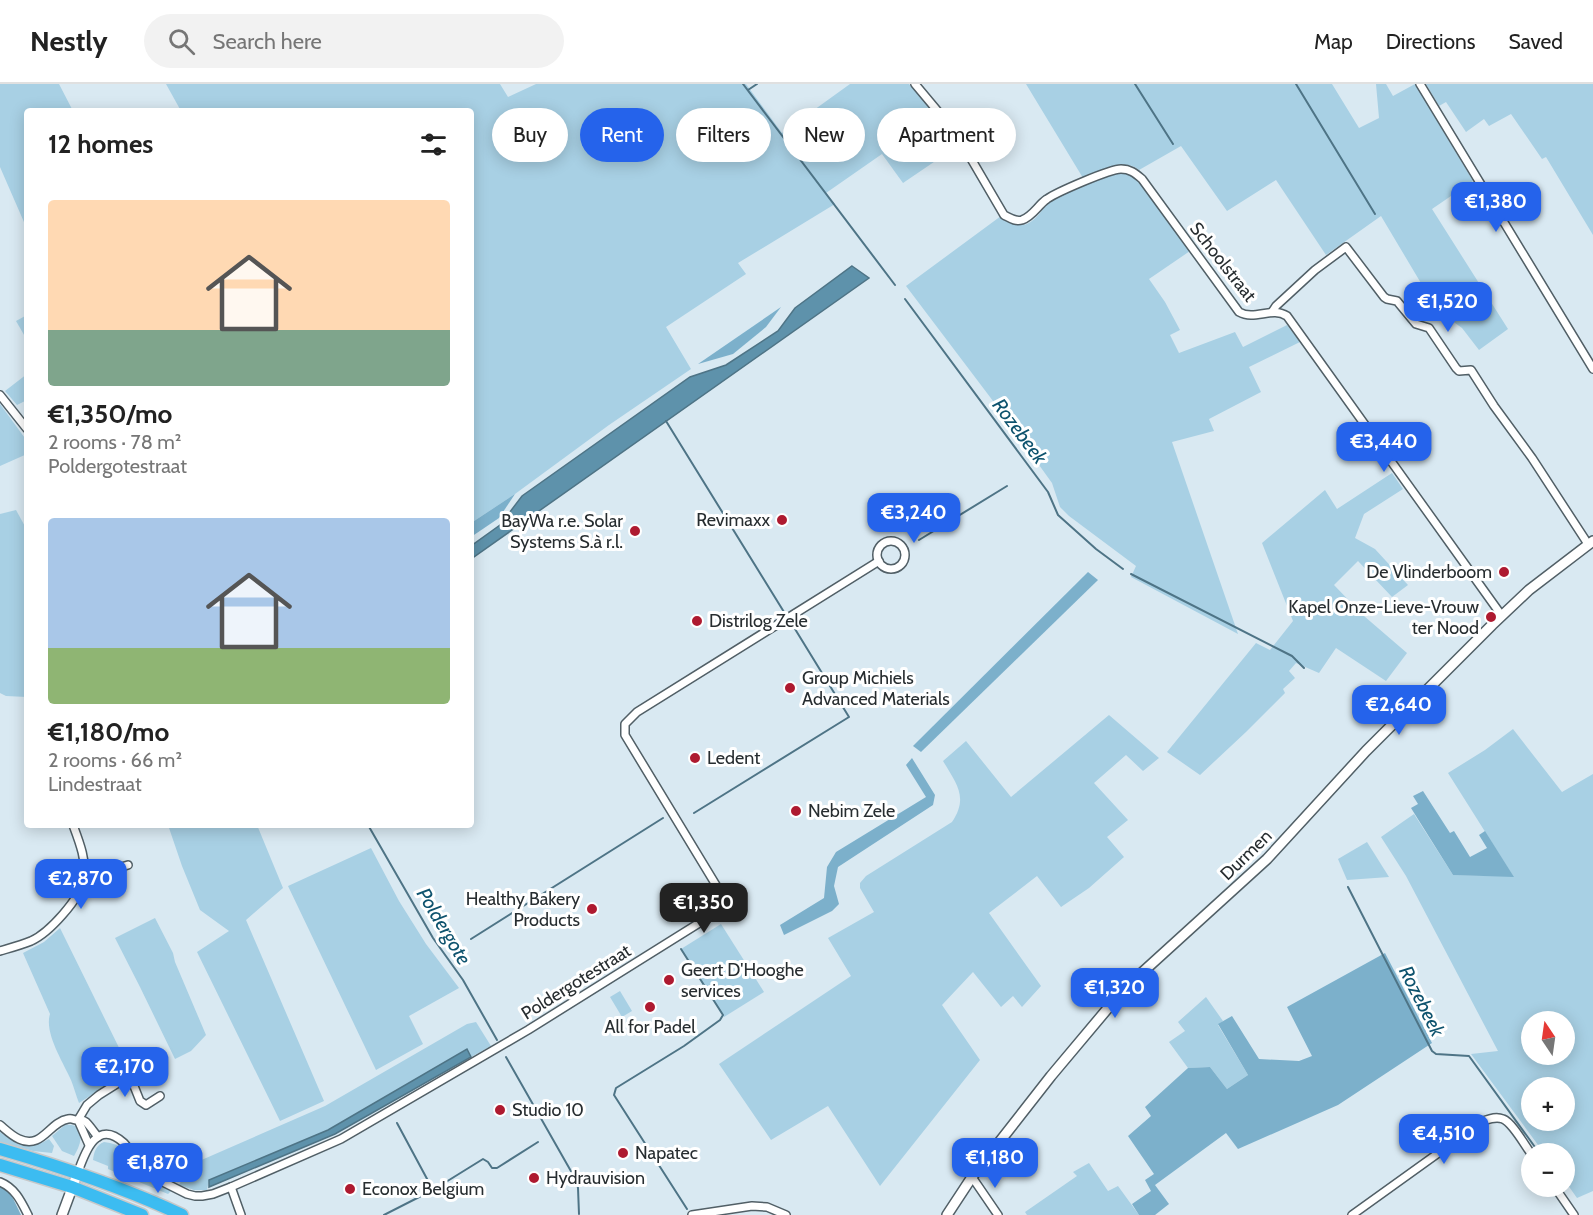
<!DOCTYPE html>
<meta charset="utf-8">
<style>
:root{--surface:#fff;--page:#f2f2f2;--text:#222;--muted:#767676;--line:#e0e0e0;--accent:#2563eb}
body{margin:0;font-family:Cabin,sans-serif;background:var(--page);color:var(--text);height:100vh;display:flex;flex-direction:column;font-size:22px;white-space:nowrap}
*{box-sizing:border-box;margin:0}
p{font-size:20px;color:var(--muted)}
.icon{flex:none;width:33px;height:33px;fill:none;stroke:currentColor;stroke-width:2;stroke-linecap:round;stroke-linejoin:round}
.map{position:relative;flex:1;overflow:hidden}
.panel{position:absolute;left:24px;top:24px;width:450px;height:720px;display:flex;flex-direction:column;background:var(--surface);border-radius:6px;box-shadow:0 3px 15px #0003}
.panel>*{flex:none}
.top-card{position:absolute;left:492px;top:24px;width:570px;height:54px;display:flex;gap:12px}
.needle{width:39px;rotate:347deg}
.tools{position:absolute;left:1521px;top:927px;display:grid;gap:12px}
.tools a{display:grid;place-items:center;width:54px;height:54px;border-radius:50%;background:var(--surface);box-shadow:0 3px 15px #0003;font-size:30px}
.price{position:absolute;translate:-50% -51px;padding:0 14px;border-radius:12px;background:var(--accent);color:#fff;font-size:20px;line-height:39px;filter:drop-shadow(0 2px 3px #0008)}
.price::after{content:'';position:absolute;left:50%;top:36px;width:18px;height:14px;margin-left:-9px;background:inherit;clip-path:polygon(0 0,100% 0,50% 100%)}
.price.selected{background:#222;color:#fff}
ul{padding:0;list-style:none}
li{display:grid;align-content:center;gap:12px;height:318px;padding:0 24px}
li span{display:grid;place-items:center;height:186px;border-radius:6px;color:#555}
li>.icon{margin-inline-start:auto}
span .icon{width:108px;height:108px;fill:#fffc;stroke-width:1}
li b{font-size:26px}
h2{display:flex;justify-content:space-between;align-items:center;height:72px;padding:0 24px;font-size:26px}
.chip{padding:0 21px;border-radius:27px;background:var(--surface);box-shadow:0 3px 15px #0003;font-size:21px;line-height:54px}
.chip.selected{background:var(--accent);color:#fff}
header{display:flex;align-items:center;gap:36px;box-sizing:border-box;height:84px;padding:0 30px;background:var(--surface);border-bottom:2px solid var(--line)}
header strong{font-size:28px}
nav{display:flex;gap:33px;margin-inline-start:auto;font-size:21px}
.search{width:420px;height:54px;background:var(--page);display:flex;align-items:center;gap:15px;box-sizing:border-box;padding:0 21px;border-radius:33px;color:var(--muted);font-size:22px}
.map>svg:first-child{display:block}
.green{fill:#a8d0e4;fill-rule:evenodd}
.forest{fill:#7cb0cb}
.water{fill:#5e92ab;stroke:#4e7486;stroke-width:1.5}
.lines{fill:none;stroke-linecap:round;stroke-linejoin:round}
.stream{stroke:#4e7486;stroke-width:2}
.street-casing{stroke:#515f66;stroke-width:10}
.secondary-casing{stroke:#515f66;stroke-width:12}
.highway-casing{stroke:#c7c8c9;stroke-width:15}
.street{stroke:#fff;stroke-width:7}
.secondary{stroke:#fff;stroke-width:9}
.highway{stroke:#3cbcf1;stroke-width:12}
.poi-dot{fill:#ae1a30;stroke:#fff;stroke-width:2}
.labels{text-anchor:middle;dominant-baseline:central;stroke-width:6;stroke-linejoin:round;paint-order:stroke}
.street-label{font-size:18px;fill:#272d30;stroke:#fff}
.poi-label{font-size:18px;fill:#272d30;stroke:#fff;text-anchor:start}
.water-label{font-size:20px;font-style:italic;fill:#0e536e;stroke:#fff}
</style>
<header>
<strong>Nestly</strong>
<div class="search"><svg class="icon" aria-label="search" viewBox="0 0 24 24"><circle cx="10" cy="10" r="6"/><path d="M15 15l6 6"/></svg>Search here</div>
<nav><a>Map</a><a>Directions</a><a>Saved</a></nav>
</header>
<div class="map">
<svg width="1593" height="1131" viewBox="0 0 1593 1131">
<rect width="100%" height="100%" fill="#d9e9f2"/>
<g class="green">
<path d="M0 0H59L73 27H27V145L0 83Z"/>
<path d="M166 0H500L508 13 536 0H746L782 49 850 0H909L944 41 956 63 903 99 882 70 826 109 835 120 738 179 746 190 666 243 691 285 609 341 515 410 471 439V27H181Z"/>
<path d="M1026 0H1332L1359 44 1379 34 1376 0H1386L1393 12 1415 0 1473 97 1432 125 1508 245 1479 266 1462 244 1437 226 1381 132 1326 171 1276 96 1227 127 1181 62 1139 86C1124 73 1099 88 1083 94Z"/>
<path d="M1426 0H1593V151L1546 73 1542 75 1511 30 1489 42 1484 35 1466 48 1446 18 1439 22Z"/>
<path d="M1122 89 1129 90 1138 96 1190 167 1149 195 1165 218 1180 246 1170 251 1179 269 1235 248 1243 263 1287 241 1300 258 1249 283 1261 308 1209 335 1214 347 1172 358 1238 550 1131 493 1136 482 1069 432 1060 423 1052 399 990 313 906 202 1001 132C1008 138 1017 143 1027 140 1037 136 1043 123 1051 117 1065 107 1106 91 1122 89Z"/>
<path d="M27 231V256L16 237Z"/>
<path d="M27 290V316L17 321 5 307Z"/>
<path d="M0 320 27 357V370L0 382Z"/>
<path d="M1392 389 1403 405 1364 430 1355 454 1375 465 1408 501 1392 513 1358 477 1334 501 1364 532 1407 569 1386 597 1336 564 1319 589 1296 579 1289 587 1295 594 1283 605 1285 609 1246 648 1200 691 1167 668 1256 559 1270 566 1293 537 1262 459 1325 406 1337 425Z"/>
<path d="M16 426 27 446V613L6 612 0 609V430Z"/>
<path d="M1109 631 1159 674 1143 687 1126 671 1094 699 1128 736 1107 753 1124 773 1089 804 1061 823 1037 792 989 829 1041 902 1022 923 1013 912 1001 923 973 888 942 921 980 976 880 1102 828 1022 771 1056 719 980 851 892 828 854 874 828 860 804V799L866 792 952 738C969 713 956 699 943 677L966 657 1011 713Z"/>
<path d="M1513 645 1562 708 1593 690V1107L1577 1114 1565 1097 1564 1070 1544 1069 1471 970 1498 967 1406 792 1381 753 1414 730 1453 791 1513 792 1448 689 1485 666ZM1532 938H1564V970H1532ZM1532 1004H1564V1036H1532Z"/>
<path d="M168 741H257L283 804 246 836 324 1017 280 1037 197 868 229 847 200 826 182 782Z"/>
<path d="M1367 758 1389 793 1347 796 1338 775Z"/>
<path d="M371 764 399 817 426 860 459 904 409 932 423 960 376 986 288 802Z"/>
<path d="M155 834 173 869 175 878 206 951 191 967 175 975 140 903 115 854Z"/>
<path d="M721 840 764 908 724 933 681 865Z"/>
<path d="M60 844 130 986 79 1019C76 1011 74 1004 71 996 63 978 44 949 50 930L23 869 44 858Z"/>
<path d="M620 907 632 927 622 933 610 913Z"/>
<path d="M1206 913 1223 937 1218 941 1248 991 1227 1005 1210 983 1188 984 1169 958 1185 947 1178 938Z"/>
<path d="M476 938 491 962 471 973 467 965 328 1046 209 1096 207 1106H194L179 1101 190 1081 325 1022 467 940Z"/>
<path d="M65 1041C87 1039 82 1059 74 1072L62 1067 52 1052Z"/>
<path d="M0 1048C16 1060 30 1067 49 1055L54 1062 52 1069 33 1067 0 1058Z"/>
<path d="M104 1058 110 1059 117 1061 149 1095 171 1107 168 1110 108 1085V1082L93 1076C94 1068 96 1061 104 1058Z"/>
<path d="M1089 1079 1108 1107 1118 1102 1139 1131H1027L1025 1128 1077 1092 1073 1088Z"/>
</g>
<g class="forest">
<path d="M781 223 766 243 733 270 698 280Z"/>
<path d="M515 410 499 434 471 453V439Z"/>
<path d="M1088 488 1098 496 921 668 913 662Z"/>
<path d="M912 674 935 711 933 721 838 783 834 802 839 820 832 827 784 851 780 841 824 814 827 783 836 768 926 713 906 681Z"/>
<path d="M1423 707 1450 749 1454 747 1470 773 1487 764 1479 751 1485 747 1514 793 1453 791 1411 724 1418 720 1413 712Z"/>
<path d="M1385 869 1432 959 1338 1021 1238 1065 1226 1049 1155 1101 1169 1120 1155 1131H1139L1132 1120 1151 1107 1145 1096 1154 1090 1128 1052 1151 1032 1145 1023 1188 984 1210 983 1227 1005 1248 991 1218 940 1232 932 1259 975 1299 977 1312 972 1287 923Z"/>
<path d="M0 1101 9 1106 21 1131H0Z"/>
</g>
<g class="water">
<path d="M852 182 869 194 471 475V462L500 441 522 412 690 293 726 281 778 247 795 224Z"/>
<path d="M467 965 471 973 335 1050 209 1103V1096L328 1046Z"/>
</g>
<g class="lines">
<g class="stream">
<path d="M743 0 895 201"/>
<path d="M1135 0 1173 60"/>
<path d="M1296 0 1375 130"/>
<path d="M748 6 757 0"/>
<path d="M905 215 1048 408 1058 431 1096 465 1123 485"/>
<path d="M666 337 784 528"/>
<path d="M919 456 1007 402"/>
<path d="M1131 490 1292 572 1304 584"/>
<path d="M694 729 849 633 795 545"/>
<path d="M368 741 433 854 463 896 497 956"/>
<path d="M1348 803 1432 967 1436 970 1469 972 1540 1070"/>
<path d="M471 855 663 734"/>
<path d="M681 865 723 931 720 936 684 962 616 1004 614 1011 687 1125"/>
<path d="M506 973 576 1096 578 1104 579 1130"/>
<path d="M397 1039 433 1106"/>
<path d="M384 1131 433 1106 483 1075 488 1078 492 1084H497L538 1058"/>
</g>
<g class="street-casing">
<g id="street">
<path d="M915 0 956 49 1004 131C1010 134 1015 138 1022 136 1033 132 1038 121 1047 115 1057 108 1110 85 1121 85 1130 85 1135 89 1142 95L1239 228C1255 237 1272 222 1287 232L1502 532"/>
<path d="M1420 0 1593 285"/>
<path d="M1272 228 1276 222 1315 186 1346 163 1384 213 1387 215 1397 217 1416 240 1429 244 1456 284 1459 287 1471 286 1494 322 1532 374 1588 460"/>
<path d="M0 311 27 345"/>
<circle cx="891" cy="471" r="14"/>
<path d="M84 795 94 796 118 784 128 781"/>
<path d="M0 867C10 864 21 861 31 857 49 849 80 815 84 795 87 777 79 757 73 741"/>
<path d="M78 1036 87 1021 99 1011 126 994 132 997 140 1017 146 1021 160 1012"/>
<path d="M78 1036 89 1061"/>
<path d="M0 1041C6 1046 12 1052 19 1055 42 1066 49 1038 68 1035 73 1034 72 1036 77 1036 82 1037 82 1035 86 1038 90 1042 94 1048 98 1053"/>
<path d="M78 1088C85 1068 97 1034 124 1059L153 1093 187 1110 195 1112H202L213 1110 231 1103 341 1055 528 946 712 831C720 823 722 817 719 806L625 651V640L637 628 879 477"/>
<path d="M972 1093 998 1131"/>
<path d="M0 1098C15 1104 21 1117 28 1131"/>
<path d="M1554 1102 1574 1131"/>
<path d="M231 1103 241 1131"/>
<path d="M692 1131 752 1122 767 1123 786 1131"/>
<path d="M1352 1131 1483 1037C1489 1035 1496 1032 1503 1035 1513 1039 1525 1062 1532 1071"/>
</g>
</g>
<g class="secondary-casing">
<g id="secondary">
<path d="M62 1131 78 1088"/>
<path d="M947 1131 972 1093 1051 992 1124 905 1267 775 1366 667 1492 541 1529 506 1593 457"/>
</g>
</g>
<g class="highway-casing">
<g id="highway">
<path d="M0 1065C62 1083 123 1103 182 1131"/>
<path d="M0 1081 72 1103 142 1131"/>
</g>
</g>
<use href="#street" class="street"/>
<use href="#secondary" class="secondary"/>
<use href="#highway" class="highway"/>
</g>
<g class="poi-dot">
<circle cx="782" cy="436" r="6"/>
<circle cx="635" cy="447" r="6"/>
<circle cx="1504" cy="488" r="6"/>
<circle cx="1491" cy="533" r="6"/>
<circle cx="697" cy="537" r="6"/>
<circle cx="790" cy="604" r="6"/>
<circle cx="695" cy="674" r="6"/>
<circle cx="796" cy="727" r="6"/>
<circle cx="592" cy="825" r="6"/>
<circle cx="669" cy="896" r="6"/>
<circle cx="650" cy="923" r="6"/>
<circle cx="500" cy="1026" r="6"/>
<circle cx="623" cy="1069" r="6"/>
<circle cx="534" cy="1094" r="6"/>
<circle cx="350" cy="1105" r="6"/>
</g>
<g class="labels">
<g class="street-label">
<text transform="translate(1223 178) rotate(52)">Schoolstraat</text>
<text transform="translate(1246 771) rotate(-44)">Durmen</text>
<text transform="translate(576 898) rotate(-32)">Poldergotestraat</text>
</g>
<g class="poi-label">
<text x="770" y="436" text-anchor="end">Revimaxx</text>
<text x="623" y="437" text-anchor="end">BayWa r.e. Solar<tspan x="623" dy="21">Systems S.à r.l.</tspan></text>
<text x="1492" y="488" text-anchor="end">De Vlinderboom</text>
<text x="1479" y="523" text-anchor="end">Kapel Onze-Lieve-Vrouw<tspan x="1479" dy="21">ter Nood</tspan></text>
<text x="709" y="537">Distrilog Zele</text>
<text x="802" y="594">Group Michiels<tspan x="802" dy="21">Advanced Materials</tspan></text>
<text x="707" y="674">Ledent</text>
<text x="808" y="727">Nebim Zele</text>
<text x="580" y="815" text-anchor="end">Healthy Bakery<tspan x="580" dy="21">Products</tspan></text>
<text x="681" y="886">Geert D'Hooghe<tspan x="681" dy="21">services</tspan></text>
<text x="650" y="943" text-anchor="middle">All for Padel</text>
<text x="512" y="1026">Studio 10</text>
<text x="635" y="1069">Napatec</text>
<text x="546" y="1094">Hydrauvision</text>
<text x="362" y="1105">Econox Belgium</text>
</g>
<g class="water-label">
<text transform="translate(1020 347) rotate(53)">Rozebeek</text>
<text transform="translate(444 842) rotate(59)">Poldergote</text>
<text transform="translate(1422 917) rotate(63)">Rozebeek</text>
</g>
</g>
</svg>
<div class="tools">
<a><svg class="needle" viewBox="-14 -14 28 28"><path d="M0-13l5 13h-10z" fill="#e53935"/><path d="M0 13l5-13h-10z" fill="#767676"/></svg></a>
<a>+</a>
<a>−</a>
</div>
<b class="price" style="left:1496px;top:149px">€1,380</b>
<b class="price" style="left:1448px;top:249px">€1,520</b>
<b class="price" style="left:1384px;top:389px">€3,440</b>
<b class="price" style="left:914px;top:460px">€3,240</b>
<b class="price" style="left:1399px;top:652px">€2,640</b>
<b class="price" style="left:81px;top:826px">€2,870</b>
<b class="price selected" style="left:704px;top:850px">€1,350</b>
<b class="price" style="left:1115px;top:935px">€1,320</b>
<b class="price" style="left:125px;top:1014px">€2,170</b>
<b class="price" style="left:1444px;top:1081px">€4,510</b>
<b class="price" style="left:995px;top:1105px">€1,180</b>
<b class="price" style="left:158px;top:1110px">€1,870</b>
<div class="top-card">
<a class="chip">Buy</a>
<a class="chip selected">Rent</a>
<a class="chip">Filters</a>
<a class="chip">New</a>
<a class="chip">Apartment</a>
</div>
<section class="panel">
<h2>12 homes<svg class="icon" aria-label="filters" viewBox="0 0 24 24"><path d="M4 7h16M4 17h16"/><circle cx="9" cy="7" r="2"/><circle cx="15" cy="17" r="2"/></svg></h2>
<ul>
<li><span style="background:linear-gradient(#ffd9b3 70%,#7fa58c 0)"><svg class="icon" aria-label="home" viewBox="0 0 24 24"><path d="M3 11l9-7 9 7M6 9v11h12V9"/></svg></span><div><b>€1,350/mo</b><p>2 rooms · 78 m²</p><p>Poldergotestraat</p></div></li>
<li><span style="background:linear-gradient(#a9c7e8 70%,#8fb573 0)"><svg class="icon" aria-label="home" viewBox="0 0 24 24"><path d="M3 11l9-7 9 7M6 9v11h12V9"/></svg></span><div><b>€1,180/mo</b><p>2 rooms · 66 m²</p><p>Lindestraat</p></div></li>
</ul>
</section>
</div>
